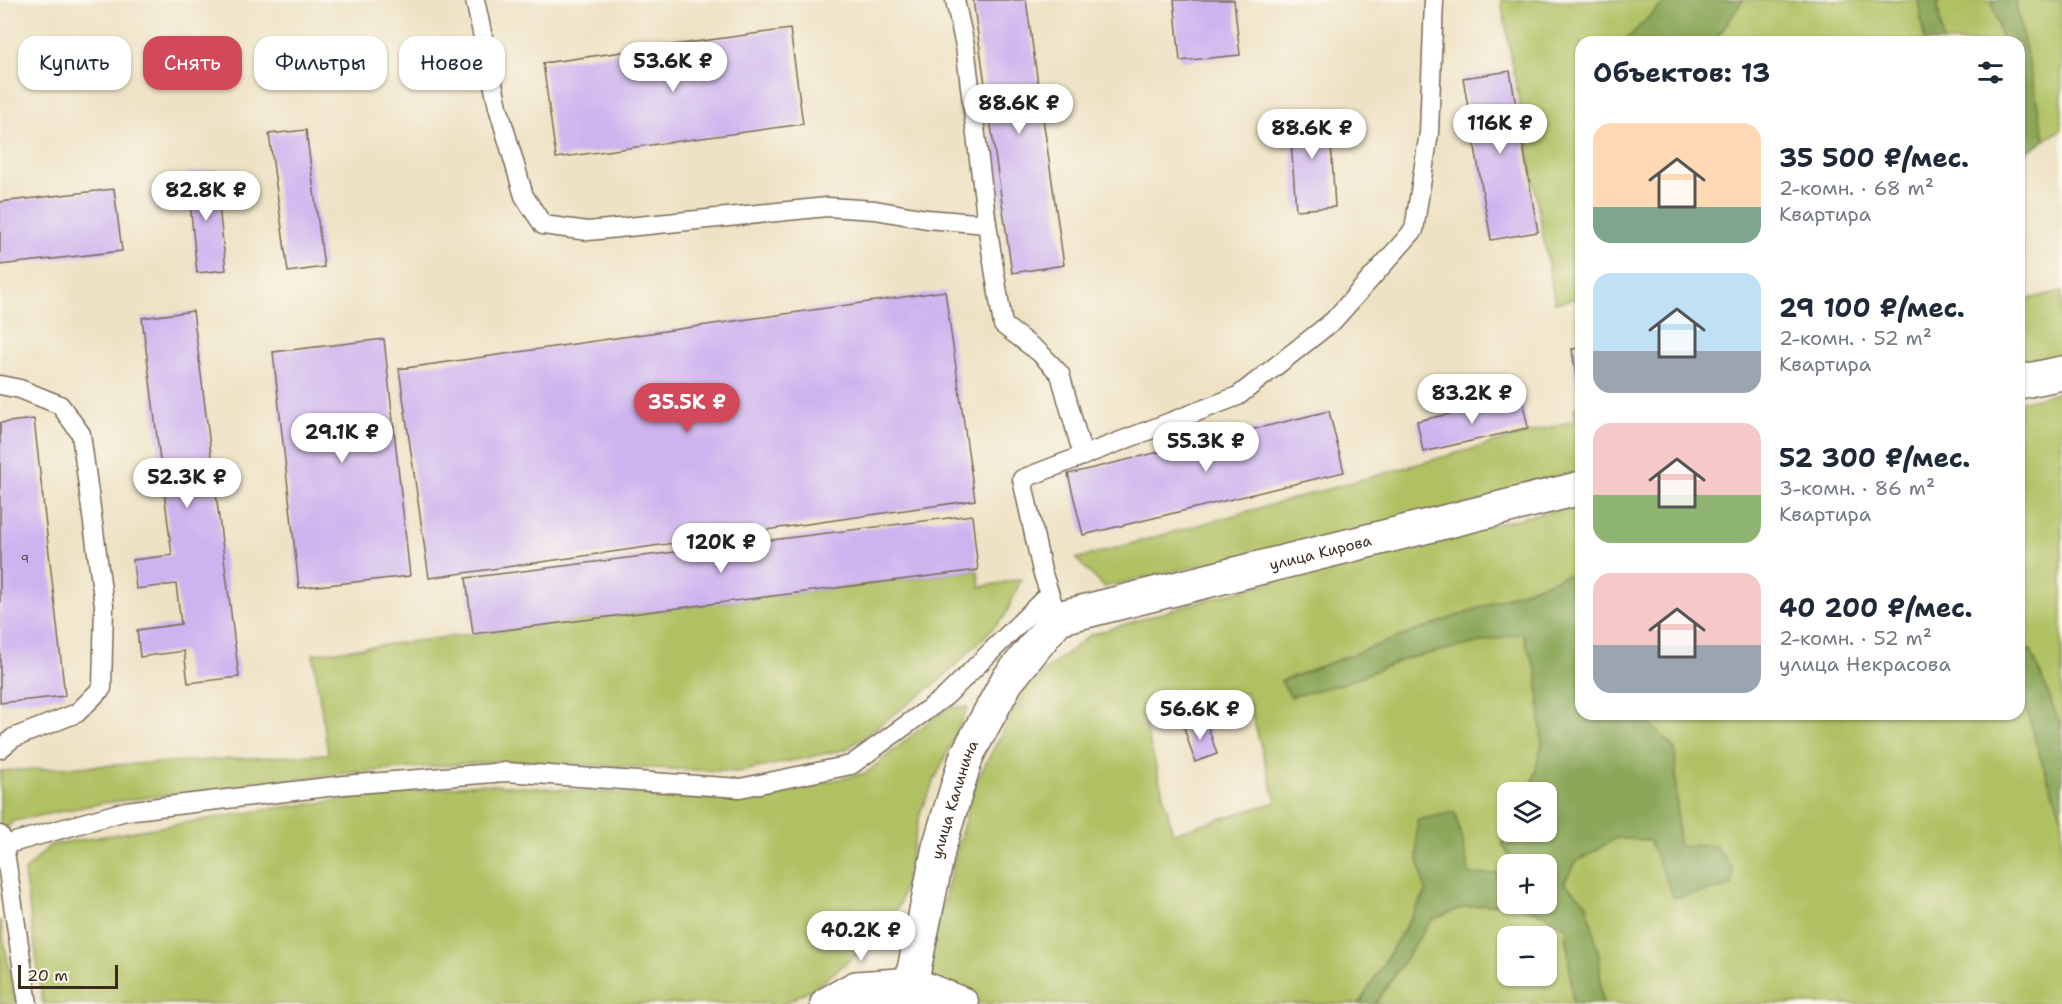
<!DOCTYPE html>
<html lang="ru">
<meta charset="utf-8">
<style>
:root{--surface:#fff;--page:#f6f6f7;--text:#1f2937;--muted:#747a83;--accent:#d1495b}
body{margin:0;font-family:"Shantell Sans",sans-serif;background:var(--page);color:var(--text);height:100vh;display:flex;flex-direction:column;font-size:22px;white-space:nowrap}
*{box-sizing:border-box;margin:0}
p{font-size:20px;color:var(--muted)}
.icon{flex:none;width:33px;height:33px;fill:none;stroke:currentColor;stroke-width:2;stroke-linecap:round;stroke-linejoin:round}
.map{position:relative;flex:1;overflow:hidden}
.drawer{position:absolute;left:1575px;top:36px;width:450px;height:684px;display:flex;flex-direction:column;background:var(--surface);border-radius:18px;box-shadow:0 2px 4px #0004}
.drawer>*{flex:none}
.hud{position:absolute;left:18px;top:36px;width:570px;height:54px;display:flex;gap:12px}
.tools{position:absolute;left:1497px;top:782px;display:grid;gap:12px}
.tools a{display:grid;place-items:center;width:60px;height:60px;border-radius:12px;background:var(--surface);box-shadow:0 2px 4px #0004;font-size:30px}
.scale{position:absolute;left:18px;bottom:15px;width:100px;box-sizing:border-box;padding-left:6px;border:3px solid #3b2a1e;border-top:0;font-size:16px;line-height:21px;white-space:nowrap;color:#3b2a1e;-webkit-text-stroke:4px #fbf7ec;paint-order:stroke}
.price{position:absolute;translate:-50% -51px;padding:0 14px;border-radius:21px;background:#fff;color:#222;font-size:20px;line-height:39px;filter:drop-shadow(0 2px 3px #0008)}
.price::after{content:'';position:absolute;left:50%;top:36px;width:18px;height:14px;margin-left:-9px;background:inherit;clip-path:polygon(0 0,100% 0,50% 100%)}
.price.on{background:var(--accent);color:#fff}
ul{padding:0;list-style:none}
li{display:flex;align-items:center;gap:18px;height:150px;padding:0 18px}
li span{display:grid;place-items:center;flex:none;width:168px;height:120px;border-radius:18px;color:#555}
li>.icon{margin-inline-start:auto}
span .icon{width:72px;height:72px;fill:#fffc;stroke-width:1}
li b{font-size:26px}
h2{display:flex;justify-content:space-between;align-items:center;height:72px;padding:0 18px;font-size:26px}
.pill{padding:0 21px;border-radius:18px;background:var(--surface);box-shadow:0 2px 4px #0004;font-size:21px;line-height:54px}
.pill.on{background:var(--accent);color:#fff}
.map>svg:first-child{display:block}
.green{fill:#b0c164;stroke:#767641;stroke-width:1.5;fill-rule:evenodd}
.forest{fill:#8ca75a;stroke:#64683c;stroke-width:1.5}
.building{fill:#cdb3ef}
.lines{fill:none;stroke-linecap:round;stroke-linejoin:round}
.service-casing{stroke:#7a6a58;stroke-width:21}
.minor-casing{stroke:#7a6a58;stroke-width:36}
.service{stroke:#fff;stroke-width:18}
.minor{stroke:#fff;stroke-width:33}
.labels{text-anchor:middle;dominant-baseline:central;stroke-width:4.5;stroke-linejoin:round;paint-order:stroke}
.number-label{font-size:12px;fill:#604c52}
.street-label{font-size:15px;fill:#3b2a1e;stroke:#fbf7ec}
</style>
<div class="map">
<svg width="2062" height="1004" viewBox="0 0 2062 1004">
<rect width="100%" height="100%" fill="#fbf7ec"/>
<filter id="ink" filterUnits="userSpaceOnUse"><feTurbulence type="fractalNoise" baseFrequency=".0167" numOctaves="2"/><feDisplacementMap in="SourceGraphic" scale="12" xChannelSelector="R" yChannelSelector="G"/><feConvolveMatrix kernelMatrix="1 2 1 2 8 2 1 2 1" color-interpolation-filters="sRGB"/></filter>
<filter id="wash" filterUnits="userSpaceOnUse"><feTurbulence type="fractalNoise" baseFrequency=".008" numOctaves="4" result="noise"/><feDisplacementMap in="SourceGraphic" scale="24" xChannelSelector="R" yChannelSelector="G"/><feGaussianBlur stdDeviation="1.35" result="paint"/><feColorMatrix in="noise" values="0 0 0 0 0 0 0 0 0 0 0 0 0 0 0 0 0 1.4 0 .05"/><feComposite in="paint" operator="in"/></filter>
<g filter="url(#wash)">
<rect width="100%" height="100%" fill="#eee2c4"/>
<g class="green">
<path d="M1501 0H1669L1657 9 1624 42H1581V297L1555 303Z"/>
<path d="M1743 0H1918L1925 42H1714Z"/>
<path d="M1937 0H1992L2002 42H1943Z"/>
<path d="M2015 0H2062V129L2045 140Z"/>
<path d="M2019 118 2027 152 2019 157Z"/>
<path d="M2062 291V364L2019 374V301Z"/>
<path d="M2062 392V729L2031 650 2019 654V402Z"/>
<path d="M1581 406V477L1367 528 1104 587 1076 559 1576 420 1574 408Z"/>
<path d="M1581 504V570L1281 681 1291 697 1341 684 1405 659 1522 633 1537 673 1542 743 1531 792H1508V831H1511L1502 844 1515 864H1508L1507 873 1470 875 1455 812 1417 854 1426 892 1359 1004H917L973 788 1027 685 1090 635 1178 608 1385 550ZM1246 692 1276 802 1173 833 1145 724Z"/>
<path d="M978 570 980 587 1021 579 1005 616 943 678 847 749 739 772 501 761 337 774 103 803 13 821 0 836V771L328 754 313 654Z"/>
<path d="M2019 683 2039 754 2062 817V1004H1602L1599 955 1564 882 1576 862 1616 838 1649 840 1678 845 1675 750 1644 717 1643 714H2019Z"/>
<path d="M951 707H968L921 810 900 904 876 939 820 984 784 1004H43L24 872 50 845 276 808 478 784 741 801 866 773 933 718Z"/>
<path d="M1508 903H1513L1545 915 1566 927 1573 1004H1375L1431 920 1465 907ZM1508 936H1546V975H1508Z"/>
<path d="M0 920 16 1004H0Z"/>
</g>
<g class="forest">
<path d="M1669 0H1743L1714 42H1624L1657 9Z"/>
<path d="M1918 0H1937L1943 42H1925Z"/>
<path d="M1992 0H2015L2045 140 2027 152 2019 118V42H2002Z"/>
<path d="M1581 570V714H1643L1644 717 1675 750 1678 845 1715 846 1733 869 1732 886 1674 898 1649 840 1616 838 1576 862 1564 882 1587 904 1599 955 1602 1004H1573L1566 927 1545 915 1513 903H1546V864H1515L1502 844 1511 831H1546V792H1531L1542 743 1537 673 1522 633 1405 659 1341 684 1291 697 1281 681Z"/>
<path d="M2031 650 2062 729V817L2039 754 2019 683V654Z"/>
<path d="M1455 812 1470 875 1507 873V903L1465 907 1431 920 1375 1004H1359L1426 893 1417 854V820Z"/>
</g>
<g id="blocks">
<g class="building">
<path d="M973 0H1026L1064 265 1012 273Z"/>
<path d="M1174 0H1234L1240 55 1180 61Z"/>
<path d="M790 29 803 124 556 158 543 63Z"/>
<path d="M1510 71 1538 232 1491 240 1463 78Z"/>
<path d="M1329 110 1335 207 1296 210 1289 113Z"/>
<path d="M306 130 324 267 288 272 269 134Z"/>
<path d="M215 170 226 270 197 273 187 173Z"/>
<path d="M114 189 122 251 0 265V202Z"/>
<path d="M945 291 975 500 429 578 399 369Z"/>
<path d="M193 311 239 677 188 683 184 651 140 657 137 630 181 624 176 584 136 589 133 560 172 555 142 318Z"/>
<path d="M384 339 410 576 299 588 273 352Z"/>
<path d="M1581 348V389H1578L1572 349Z"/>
<path d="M1522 398 1528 428 1423 452 1417 421Z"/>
<path d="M1329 411 1344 472 1083 535 1068 474Z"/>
<path d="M34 419 65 696 0 703V423Z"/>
<path d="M972 515 978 570 473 634 466 578Z"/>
<path d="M1206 721 1217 754 1195 762 1184 728Z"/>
</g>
</g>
</g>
<g filter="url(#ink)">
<use href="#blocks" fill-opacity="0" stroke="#7a6a58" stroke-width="1.5"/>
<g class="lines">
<g class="service-casing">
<g id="service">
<path d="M475 0 498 107 524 196 543 225 588 231 827 207 875 210 927 219 987 224"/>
<path d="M955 0 965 46 987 224 1003 325 1040 353 1060 374 1083 456"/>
<path d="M0 385 20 389 60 405 81 434 104 605 102 688 77 713 13 738 0 749"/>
<path d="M1053 604 1042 571 1022 479 1238 396 1333 321 1414 230 1429 133 1434 0"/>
<path d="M0 835 4 845 28 1004"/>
<path d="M4 845 126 811 344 785 506 772 740 788 851 765 946 696 1049 594"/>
</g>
</g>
<g class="minor-casing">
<g id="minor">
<path d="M2019 382 2062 373"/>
<path d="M827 1004 856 988 913 984 962 1004"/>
<path id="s1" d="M907 1004 939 847 967 755 1007 681 1058 618 1581 488"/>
</g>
</g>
<use href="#service" class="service"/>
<use href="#minor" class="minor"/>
</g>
</g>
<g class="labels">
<g class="number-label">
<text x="25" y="559">9</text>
</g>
<g class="street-label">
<text stroke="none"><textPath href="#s1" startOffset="692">улица Кирова</textPath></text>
<text stroke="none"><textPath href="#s1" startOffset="210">улица Калинина</textPath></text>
</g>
</g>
</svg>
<div class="tools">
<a><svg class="icon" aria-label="layers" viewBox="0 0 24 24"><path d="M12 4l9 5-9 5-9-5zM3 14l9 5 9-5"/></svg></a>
<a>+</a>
<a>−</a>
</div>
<div class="scale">20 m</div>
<b class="price" style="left:673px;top:93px">53.6K ₽</b>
<b class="price" style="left:1019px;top:135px">88.6K ₽</b>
<b class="price" style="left:1500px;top:155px">116K ₽</b>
<b class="price" style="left:1312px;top:160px">88.6K ₽</b>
<b class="price" style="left:206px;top:222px">82.8K ₽</b>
<b class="price" style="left:1472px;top:425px">83.2K ₽</b>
<b class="price on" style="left:687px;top:434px">35.5K ₽</b>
<b class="price" style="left:342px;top:464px">29.1K ₽</b>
<b class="price" style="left:1206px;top:473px">55.3K ₽</b>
<b class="price" style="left:187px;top:509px">52.3K ₽</b>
<b class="price" style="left:721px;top:574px">120K ₽</b>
<b class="price" style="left:1200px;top:741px">56.6K ₽</b>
<b class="price" style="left:861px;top:962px">40.2K ₽</b>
<div class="hud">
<a class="pill">Купить</a>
<a class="pill on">Снять</a>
<a class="pill">Фильтры</a>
<a class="pill">Новое</a>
</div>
<section class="drawer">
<h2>Объектов: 13<svg class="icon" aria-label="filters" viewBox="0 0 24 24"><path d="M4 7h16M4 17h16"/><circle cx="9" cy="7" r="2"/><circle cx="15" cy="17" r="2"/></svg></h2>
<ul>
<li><span style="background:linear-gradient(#ffd9b3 70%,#7fa58c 0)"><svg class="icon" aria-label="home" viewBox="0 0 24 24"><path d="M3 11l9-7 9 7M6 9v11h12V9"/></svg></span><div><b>35 500 ₽/мес.</b><p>2-комн. · 68 m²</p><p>Квартира</p></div></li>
<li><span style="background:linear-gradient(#bfe0f5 65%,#9aa5b1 0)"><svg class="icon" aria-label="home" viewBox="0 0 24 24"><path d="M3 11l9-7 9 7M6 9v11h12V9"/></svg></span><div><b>29 100 ₽/мес.</b><p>2-комн. · 52 m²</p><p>Квартира</p></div></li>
<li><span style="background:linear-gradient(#f6c9c9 60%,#8fb573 0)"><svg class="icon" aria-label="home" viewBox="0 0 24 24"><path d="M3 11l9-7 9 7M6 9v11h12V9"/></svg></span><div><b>52 300 ₽/мес.</b><p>3-комн. · 86 m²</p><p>Квартира</p></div></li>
<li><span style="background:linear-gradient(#f6c9c9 60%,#9aa5b1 0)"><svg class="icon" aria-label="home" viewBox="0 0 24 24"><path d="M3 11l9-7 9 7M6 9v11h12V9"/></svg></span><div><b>40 200 ₽/мес.</b><p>2-комн. · 52 m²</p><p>улица Некрасова</p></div></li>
</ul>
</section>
</div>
